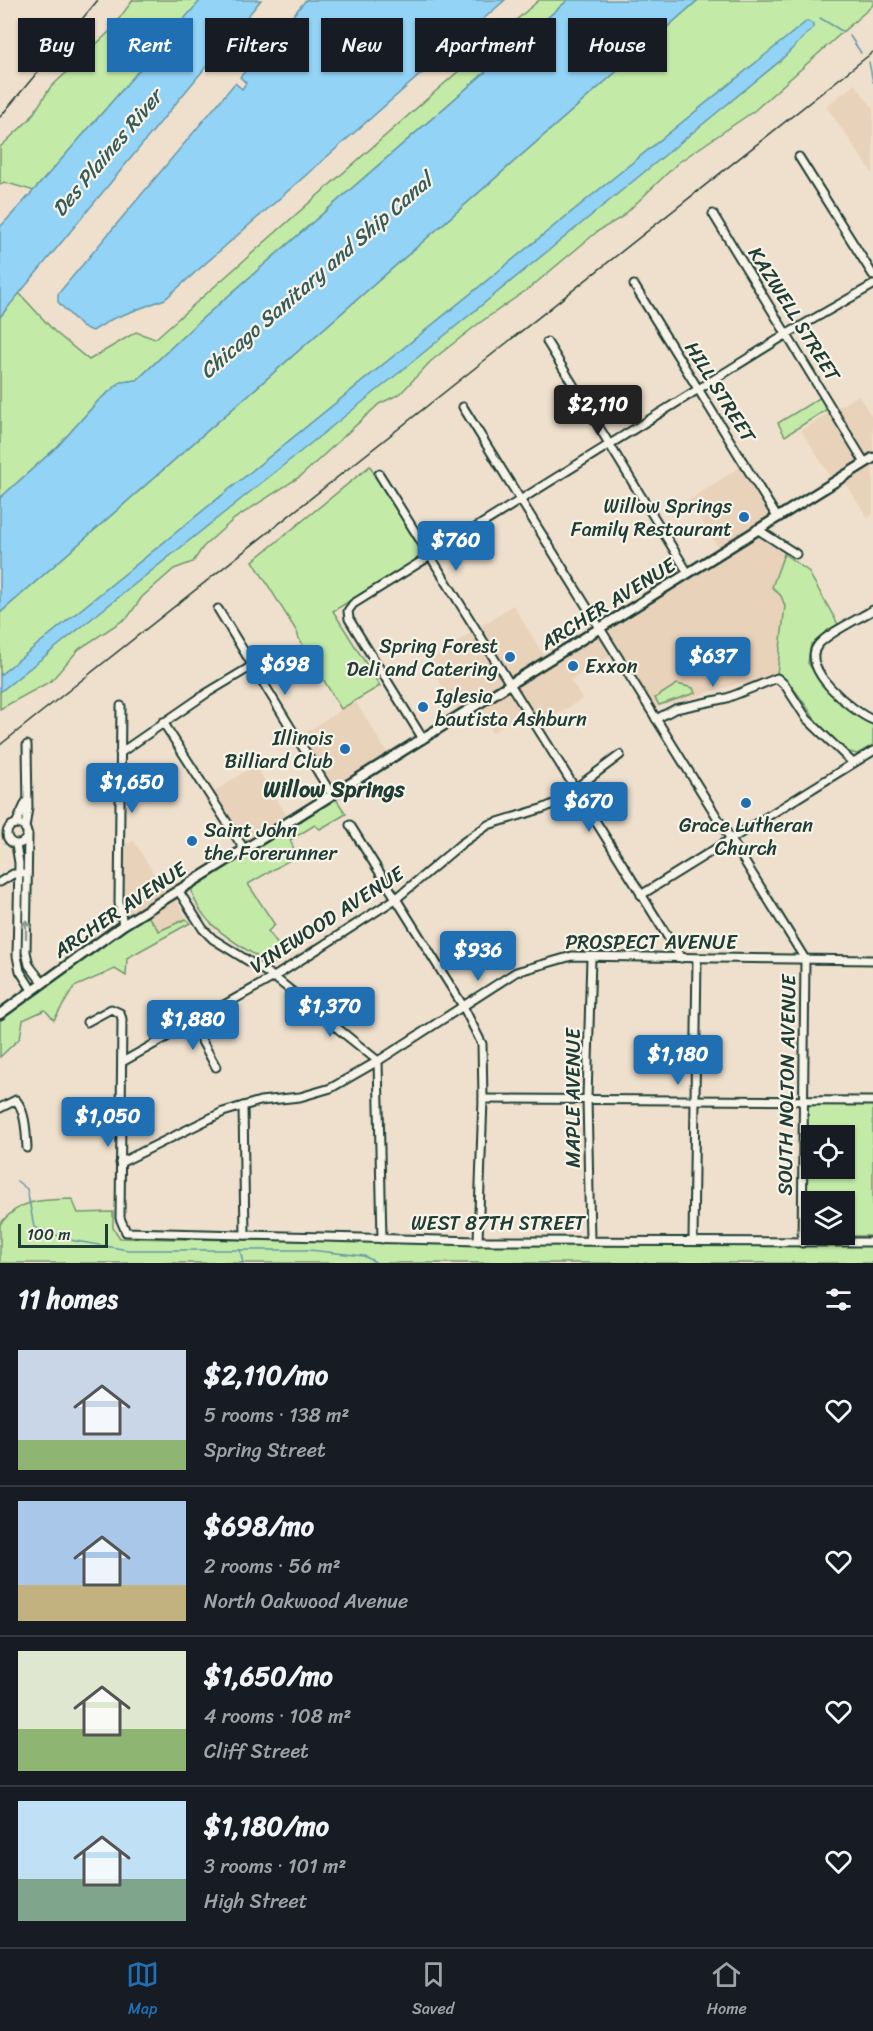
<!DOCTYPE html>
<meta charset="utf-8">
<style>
:root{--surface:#171b24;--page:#20242c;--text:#f1f3f6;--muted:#9ea1a6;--line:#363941;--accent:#1f6fb2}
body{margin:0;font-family:Sriracha,sans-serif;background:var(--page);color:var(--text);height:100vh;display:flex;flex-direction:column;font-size:22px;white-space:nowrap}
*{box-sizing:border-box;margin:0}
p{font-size:20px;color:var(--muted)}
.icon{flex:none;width:33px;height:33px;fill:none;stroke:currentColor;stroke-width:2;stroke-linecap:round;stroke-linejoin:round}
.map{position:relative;height:1263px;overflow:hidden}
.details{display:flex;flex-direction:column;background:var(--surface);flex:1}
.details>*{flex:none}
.guide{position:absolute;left:18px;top:18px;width:837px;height:54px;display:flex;gap:12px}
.fabs{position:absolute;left:801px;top:1125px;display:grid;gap:12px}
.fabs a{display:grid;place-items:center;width:54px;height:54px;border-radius:0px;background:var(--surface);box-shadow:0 2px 4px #0004;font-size:30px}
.scale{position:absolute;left:18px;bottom:15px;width:90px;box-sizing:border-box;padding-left:6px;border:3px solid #1f3d34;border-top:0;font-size:16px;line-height:21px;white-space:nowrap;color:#1f3d34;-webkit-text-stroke:4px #f7f3e8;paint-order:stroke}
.price{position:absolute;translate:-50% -51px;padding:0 14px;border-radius:6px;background:var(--accent);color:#fff;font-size:20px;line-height:39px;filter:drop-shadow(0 2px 3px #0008)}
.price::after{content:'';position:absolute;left:50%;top:36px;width:18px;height:14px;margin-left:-9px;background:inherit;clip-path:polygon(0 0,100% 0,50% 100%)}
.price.selected{background:#222;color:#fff}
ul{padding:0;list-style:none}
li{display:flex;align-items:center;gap:18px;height:150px;padding:0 18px}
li+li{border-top:2px solid var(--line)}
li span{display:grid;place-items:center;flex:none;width:168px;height:120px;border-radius:0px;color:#555}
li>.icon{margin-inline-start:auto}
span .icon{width:72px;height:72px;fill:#fffc;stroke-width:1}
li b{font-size:26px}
h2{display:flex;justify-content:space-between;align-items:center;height:72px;padding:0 18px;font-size:26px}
.tag{padding:0 21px;border-radius:0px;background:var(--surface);box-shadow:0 2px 4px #0004;font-size:21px;line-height:54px}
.tag.selected{background:var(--accent);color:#fff}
.tabs{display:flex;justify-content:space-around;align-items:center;height:84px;border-top:2px solid var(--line);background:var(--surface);font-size:16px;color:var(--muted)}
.tabs a{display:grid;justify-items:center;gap:3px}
.tabs .selected{color:var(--accent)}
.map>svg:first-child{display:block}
.built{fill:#e9d2ba}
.green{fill:#c3eba7;stroke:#71946e;stroke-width:1.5;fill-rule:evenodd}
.water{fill:#93d3f5;stroke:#6597a8;stroke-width:1.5}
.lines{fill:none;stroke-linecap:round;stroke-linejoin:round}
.stream{stroke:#6597a8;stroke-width:1.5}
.minor-casing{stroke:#1f3d34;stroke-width:11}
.major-casing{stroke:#1f3d34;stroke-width:13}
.minor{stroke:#f7f3e8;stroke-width:7}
.major{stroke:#f7f3e8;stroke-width:8}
.rail{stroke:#1f3d34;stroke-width:1.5}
.oneway{stroke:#8b988e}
.poi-dot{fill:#1f6fb2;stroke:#f7f3e8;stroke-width:2}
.labels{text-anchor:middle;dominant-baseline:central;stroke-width:4.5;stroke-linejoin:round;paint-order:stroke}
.street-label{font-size:20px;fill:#1f3d34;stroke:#f7f3e8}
.poi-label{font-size:20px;fill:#1f3d34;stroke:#f7f3e8;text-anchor:end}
.water-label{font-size:21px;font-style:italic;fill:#365b5b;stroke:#f7f3e8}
.quarter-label{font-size:22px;font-weight:bold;fill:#1f3d34;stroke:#f7f3e8}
</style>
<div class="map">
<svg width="873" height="1263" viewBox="0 0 873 1263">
<rect width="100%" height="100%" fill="#efe0cd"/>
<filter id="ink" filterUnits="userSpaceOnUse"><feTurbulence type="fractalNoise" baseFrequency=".0167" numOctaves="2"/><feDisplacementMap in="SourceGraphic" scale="12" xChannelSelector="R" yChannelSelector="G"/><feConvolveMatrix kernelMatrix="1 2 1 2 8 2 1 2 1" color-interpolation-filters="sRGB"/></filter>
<g filter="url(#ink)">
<g class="built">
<path d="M855 84 873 108V174L826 106Z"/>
<path d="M858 395 873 418V514L868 518 843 480 833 481 801 430Z"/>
<path d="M743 465 777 516 720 551 689 500Z"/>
<path d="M757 535 784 554 772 587 781 596 785 606 777 674 768 675 750 684 741 683 654 708 611 638 610 630Z"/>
<path d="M513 605 546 659 460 714 427 662Z"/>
<path d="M598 629 613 654 571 680 582 699 537 727 527 711 492 733 476 706Z"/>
<path d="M355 701 390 757 330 794 295 739Z"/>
<path d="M255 765 289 819 241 849 208 796Z"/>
<path d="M134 841 167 895 175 897 186 919 159 931 147 915 120 924 121 846Z"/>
</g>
<g class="green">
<path d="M133 0H201L34 191 4 182 0 185V147L30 119 50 88 109 32Z"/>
<path d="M539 0H568L196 324 137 380 121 382 98 401 58 446 0 498V317L19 293 55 332 89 360 136 332 155 339Z"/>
<path d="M698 0H873V5L754 111 679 162 622 217 598 231 531 287 478 324 431 361 400 394 379 404 301 476 234 519 203 547 193 562 174 569 142 597 128 617 79 649 51 681 0 709V692L780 61 809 21 0 675V613Z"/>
<path d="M821 397 829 408 785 436 778 423Z"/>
<path d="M370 466 424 556 333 611 380 686 341 709 299 639 297 632 253 561Z"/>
<path d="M784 554 808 571 839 626 811 644 808 663C828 691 840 710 873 724V745L857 754C820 748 804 687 777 674L785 606 781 596 772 587Z"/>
<path d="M677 684 693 688 695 693 659 705 655 698Z"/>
<path d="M334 796 346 814 320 829 315 825 290 840 297 856 248 884 275 925 268 931 286 956 270 965C240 944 197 926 191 886Z"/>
<path d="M147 915 159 931 186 919 190 923 127 958 126 976 115 969 74 987 54 1020 45 1010 23 1020 20 1038 0 1057V1018L59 973Z"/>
<path d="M809 1103 873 1104V1236H815L806 1230 803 1217 807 1107ZM812 1136H844V1168H812ZM812 1202H844V1234H812Z"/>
<path d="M72 1199 78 1213 113 1212V1228L120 1238 509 1244 873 1243V1263H0V1224C21 1198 42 1200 72 1199Z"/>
</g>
<g class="water">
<path d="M201 0H261L0 317V227C70 153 133 75 201 0Z"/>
<path d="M306 0H505L165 299 112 319 93 331 82 327 58 302V294L235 83 242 89 246 83 240 77Z"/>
<path d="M568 0H698L0 613V498L58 446 98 401 121 382 137 380 196 324Z"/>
<path d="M807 21 813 24V28L780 61 395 376 0 692V675Z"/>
</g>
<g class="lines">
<g class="stream">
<path d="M820 18 842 31"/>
<path d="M850 36 861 53"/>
<path d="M869 62 873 82"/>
<path d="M17 1181 27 1189 34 1227 70 1240 128 1250H309L364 1256 377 1263"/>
<path d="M240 1250 243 1263"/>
</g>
<g class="minor-casing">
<g id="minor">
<path d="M799 157 873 275"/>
<path d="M713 214 865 463"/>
<path d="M634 285 777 517"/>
<path d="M547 342 688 573"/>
<path d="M463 407 805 959 802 1243"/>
<path d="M379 474 681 958"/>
<path d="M757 529 796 554"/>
<path d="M218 609 332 795"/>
<path d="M873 610C858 619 828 633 818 645 799 668 853 712 873 720"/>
<path d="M121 706 119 903 123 925"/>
<path d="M656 719 675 709 727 698 777 678 785 685 807 719 853 763"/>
<path d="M163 722 244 849"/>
<path d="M423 739 349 619 348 611 353 604 787 334 873 285"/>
<path d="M120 753 207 693 252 666"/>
<path d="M576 788 620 755"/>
<circle cx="17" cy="834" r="10"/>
<path d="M16 824 26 802"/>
<path d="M350 825 463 1006 482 1044 483 1099 478 1241"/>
<path d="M25 828 28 808 27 745"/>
<path d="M28 835 26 952 29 965 42 982"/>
<path d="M16 845 19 863 17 956 20 971 32 990"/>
<path d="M0 882 13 874H22"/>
<path d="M178 890 203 929 213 939 274 977 378 1061 382 1239"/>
<path d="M641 895 873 751"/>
<path d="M87 1022 111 1009 120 1013 122 1019 120 1218 126 1232 478 1241 873 1242"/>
<path d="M192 1023 216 1067"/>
<path d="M124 1061 274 977 397 898 461 844 488 825 544 808 579 793"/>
<path d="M483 1099 873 1101"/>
<path d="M243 1106 245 1235"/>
<path d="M0 1108 16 1100C26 1112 26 1133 27 1148"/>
<path d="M120 1163 223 1112 260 1101 300 1097 331 1088 378 1061 516 972 572 956 873 960"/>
<path d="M590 1240 587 1098 591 957"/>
<path d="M693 1240 697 959"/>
</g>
</g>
<g class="major-casing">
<path id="major" d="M0 1014 123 925 873 458"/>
</g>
<use href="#minor" class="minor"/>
<use href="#major" class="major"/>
<g class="rail">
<path d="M0 117 98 0"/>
<path d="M0 745 873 52"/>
</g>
</g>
<defs><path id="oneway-shaft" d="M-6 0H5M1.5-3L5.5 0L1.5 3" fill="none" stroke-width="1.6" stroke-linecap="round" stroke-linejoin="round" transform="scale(1.5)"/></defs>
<use class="oneway" href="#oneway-shaft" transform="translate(26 929) rotate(-90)"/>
</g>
<g class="poi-dot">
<circle cx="744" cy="517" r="6"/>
<circle cx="510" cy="657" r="6"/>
<circle cx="573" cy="666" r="6"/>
<circle cx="423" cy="707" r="6"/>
<circle cx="345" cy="749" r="6"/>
<circle cx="746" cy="803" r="6"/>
<circle cx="192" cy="841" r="6"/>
</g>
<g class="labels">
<g class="street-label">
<text transform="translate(794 314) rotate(58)">KAZWELL STREET</text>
<text transform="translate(720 392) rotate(58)">HILL STREET</text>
<text transform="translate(608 604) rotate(-32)">ARCHER AVENUE</text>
<text transform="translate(120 910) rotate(-34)">ARCHER AVENUE</text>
<text transform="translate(327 920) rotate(-33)">VINEWOOD AVENUE</text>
<text x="651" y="942">PROSPECT AVENUE</text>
<text transform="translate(787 1085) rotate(-89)">SOUTH NOLTON AVENUE</text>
<text transform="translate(573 1098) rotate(-90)">MAPLE AVENUE</text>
<text x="498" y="1223">WEST 87TH STREET</text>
</g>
<g class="poi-label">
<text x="732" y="506">Willow Springs<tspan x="732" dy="23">Family Restaurant</tspan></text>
<text x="498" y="646">Spring Forest<tspan x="498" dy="23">Deli and Catering</tspan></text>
<text x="585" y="666" text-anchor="start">Exxon</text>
<text x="435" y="696" text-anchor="start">Iglesia<tspan x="435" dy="23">bautista Ashburn</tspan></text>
<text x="333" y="738">Illinois<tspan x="333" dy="23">Billiard Club</tspan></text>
<text x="746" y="825" text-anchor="middle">Grace Lutheran<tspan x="746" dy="23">Church</tspan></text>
<text x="204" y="830" text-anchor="start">Saint John<tspan x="204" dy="23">the Forerunner</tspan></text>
</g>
<g class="water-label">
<text transform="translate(107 153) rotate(-50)">Des Plaines River</text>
<text transform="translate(316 276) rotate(-41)">Chicago Sanitary and Ship Canal</text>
</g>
<g class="quarter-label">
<text x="334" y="789">Willow Springs</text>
</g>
</g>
</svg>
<div class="fabs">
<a><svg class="icon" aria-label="locate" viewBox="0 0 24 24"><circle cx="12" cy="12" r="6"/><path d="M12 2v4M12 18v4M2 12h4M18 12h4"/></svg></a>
<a><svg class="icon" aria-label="layers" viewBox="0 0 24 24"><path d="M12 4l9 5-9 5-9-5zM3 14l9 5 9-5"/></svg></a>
</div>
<div class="scale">100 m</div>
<b class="price selected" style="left:598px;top:436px">$2,110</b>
<b class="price" style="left:456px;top:572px">$760</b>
<b class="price" style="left:713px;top:688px">$637</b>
<b class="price" style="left:285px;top:696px">$698</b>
<b class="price" style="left:132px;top:814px">$1,650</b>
<b class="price" style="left:589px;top:833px">$670</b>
<b class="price" style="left:478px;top:982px">$936</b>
<b class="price" style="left:330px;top:1038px">$1,370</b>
<b class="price" style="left:193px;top:1051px">$1,880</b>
<b class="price" style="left:678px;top:1086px">$1,180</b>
<b class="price" style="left:108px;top:1148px">$1,050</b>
<div class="guide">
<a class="tag">Buy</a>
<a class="tag selected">Rent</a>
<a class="tag">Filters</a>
<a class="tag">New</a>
<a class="tag">Apartment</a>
<a class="tag">House</a>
</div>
</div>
<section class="details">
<h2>11 homes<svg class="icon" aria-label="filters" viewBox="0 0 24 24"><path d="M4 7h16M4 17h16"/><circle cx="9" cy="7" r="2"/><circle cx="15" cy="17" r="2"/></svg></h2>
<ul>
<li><span style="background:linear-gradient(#c9d6e8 75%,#8fb573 0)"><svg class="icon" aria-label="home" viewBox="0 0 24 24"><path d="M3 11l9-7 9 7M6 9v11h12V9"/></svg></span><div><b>$2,110/mo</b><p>5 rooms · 138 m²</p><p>Spring Street</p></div><svg class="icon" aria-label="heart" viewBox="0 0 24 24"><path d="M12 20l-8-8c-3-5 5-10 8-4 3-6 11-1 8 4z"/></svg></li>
<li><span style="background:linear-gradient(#a9c7e8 70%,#c2b280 0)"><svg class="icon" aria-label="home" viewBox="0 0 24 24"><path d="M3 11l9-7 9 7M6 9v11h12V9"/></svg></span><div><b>$698/mo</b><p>2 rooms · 56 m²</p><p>North Oakwood Avenue</p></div><svg class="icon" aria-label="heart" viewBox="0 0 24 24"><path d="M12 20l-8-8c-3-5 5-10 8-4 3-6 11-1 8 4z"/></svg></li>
<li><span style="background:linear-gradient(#dfe7d0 65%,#8fb573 0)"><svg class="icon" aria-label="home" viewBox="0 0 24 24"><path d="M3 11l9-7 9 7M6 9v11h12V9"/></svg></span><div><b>$1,650/mo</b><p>4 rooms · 108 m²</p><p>Cliff Street</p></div><svg class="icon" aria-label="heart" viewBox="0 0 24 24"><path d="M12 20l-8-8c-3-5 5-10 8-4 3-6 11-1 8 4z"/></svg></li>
<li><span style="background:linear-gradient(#bfe0f5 65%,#7fa58c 0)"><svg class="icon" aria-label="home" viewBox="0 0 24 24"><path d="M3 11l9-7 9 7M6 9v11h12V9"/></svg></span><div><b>$1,180/mo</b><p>3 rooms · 101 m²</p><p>High Street</p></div><svg class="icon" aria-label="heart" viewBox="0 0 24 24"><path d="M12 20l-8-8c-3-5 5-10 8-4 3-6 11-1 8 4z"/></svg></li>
</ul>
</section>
<nav class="tabs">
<a class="selected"><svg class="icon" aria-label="map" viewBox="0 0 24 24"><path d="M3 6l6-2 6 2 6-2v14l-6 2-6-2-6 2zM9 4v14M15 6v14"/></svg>Map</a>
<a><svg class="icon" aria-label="saved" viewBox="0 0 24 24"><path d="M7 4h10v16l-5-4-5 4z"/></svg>Saved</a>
<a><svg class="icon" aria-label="home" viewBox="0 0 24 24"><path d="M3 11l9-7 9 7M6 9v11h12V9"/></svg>Home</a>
</nav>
